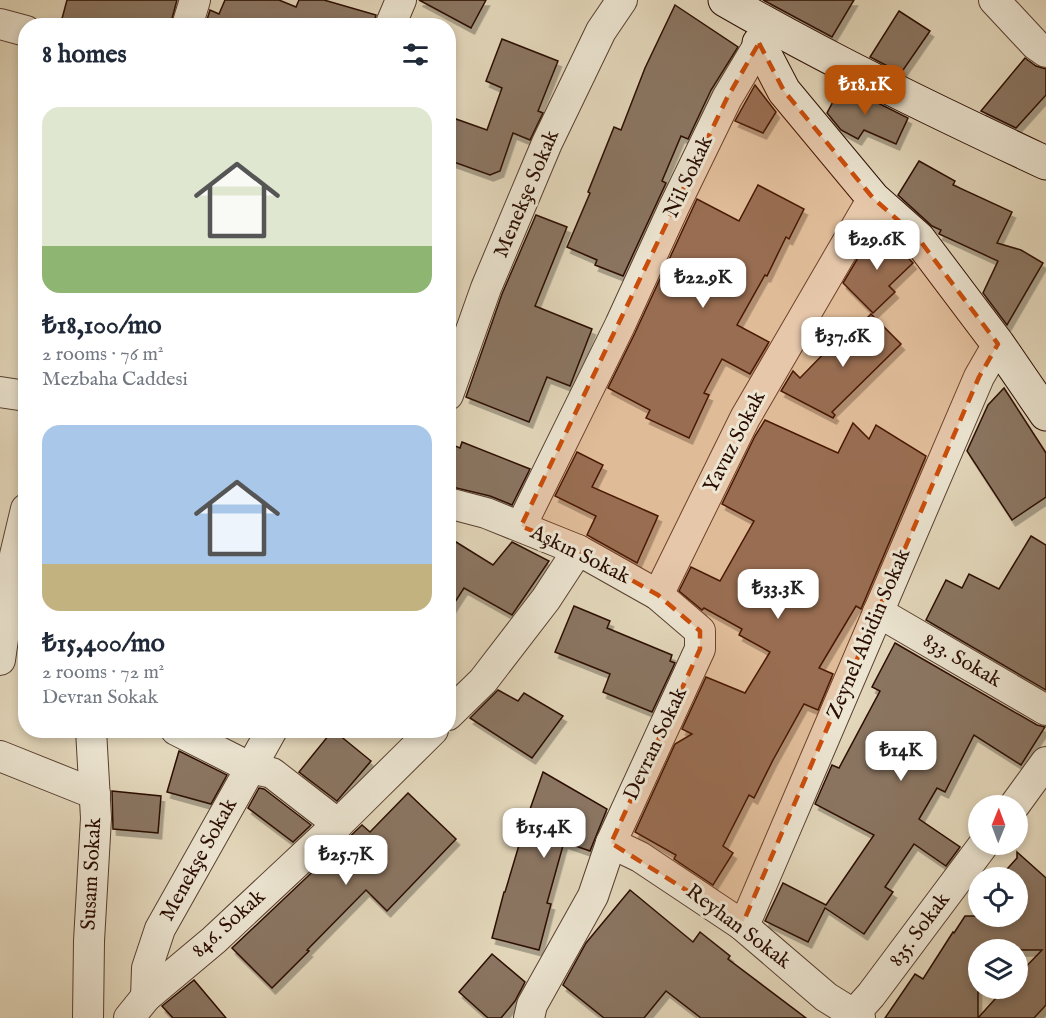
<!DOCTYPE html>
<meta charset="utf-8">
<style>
:root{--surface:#fff;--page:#f6f6f7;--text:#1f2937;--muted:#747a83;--accent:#b45309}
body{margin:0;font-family:"IM FELL English",serif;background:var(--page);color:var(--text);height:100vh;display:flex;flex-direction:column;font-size:22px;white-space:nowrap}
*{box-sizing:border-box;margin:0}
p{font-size:20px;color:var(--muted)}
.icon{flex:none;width:33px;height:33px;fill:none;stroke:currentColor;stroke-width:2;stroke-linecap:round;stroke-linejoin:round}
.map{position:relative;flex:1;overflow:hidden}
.side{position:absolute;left:18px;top:18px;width:438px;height:720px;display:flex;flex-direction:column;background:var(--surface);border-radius:24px;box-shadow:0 3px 9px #0003}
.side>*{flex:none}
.needle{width:39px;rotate:1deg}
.tools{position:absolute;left:968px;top:795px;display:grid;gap:12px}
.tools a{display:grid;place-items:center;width:60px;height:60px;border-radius:50%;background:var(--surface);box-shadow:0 3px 9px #0003;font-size:30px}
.price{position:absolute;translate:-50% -51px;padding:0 14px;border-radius:12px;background:#fff;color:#222;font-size:20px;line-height:39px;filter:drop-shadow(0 2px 3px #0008)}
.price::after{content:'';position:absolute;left:50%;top:36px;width:18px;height:14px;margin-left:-9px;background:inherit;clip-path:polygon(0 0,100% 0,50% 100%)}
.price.on{background:var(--accent);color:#fff}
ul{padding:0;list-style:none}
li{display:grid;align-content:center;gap:12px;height:318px;padding:0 24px}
li span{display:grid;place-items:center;height:186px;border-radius:18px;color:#555}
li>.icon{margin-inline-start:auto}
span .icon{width:108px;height:108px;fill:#fffc;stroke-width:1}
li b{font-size:26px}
h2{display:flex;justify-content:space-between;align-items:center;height:72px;padding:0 24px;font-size:26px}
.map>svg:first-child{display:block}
.building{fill:#8b7663;stroke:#2a0c02;stroke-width:1.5;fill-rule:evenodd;filter:url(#shadow)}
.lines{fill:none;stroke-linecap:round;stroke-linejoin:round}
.street-casing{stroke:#583f30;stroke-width:32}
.secondary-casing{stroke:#2a0c02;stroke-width:35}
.street{stroke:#ede6d3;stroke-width:30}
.secondary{stroke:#ede6d3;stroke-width:33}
.marked{fill:#cc4d0a;fill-opacity:0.2;stroke:#cc4d0a;stroke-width:4.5;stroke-dasharray:12 8;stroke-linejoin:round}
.labels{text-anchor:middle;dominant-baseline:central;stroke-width:6;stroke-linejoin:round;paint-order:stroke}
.street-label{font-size:21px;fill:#2a0c02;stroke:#ede6d3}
</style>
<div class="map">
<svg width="1046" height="1018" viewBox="0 0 1046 1018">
<defs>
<filter id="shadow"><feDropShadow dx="3.5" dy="6" stdDeviation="0" flood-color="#0004"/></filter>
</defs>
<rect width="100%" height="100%" fill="#e4d8bc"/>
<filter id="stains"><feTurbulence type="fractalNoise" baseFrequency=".00333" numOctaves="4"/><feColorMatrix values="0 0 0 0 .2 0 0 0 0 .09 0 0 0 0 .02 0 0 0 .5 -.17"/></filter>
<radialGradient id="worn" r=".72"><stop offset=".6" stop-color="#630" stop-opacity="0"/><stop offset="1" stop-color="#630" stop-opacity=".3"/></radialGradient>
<g class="building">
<path d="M67 0H177L170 26H60Z"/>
<path d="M225 0H279L296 7 299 0H324L376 15 373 26H205L210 10 219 14Z"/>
<path d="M419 0H486L471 28Z"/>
<path d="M763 0H854L832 37Z"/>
<path d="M675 5 738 47 711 90 688 139 681 136 662 181 666 183 623 276 595 265 597 260 567 247 590 193 588 192 614 127 621 130 645 68Z"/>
<path d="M899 11 930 31 901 73 870 57Z"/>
<path d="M502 39 558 61 538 111 543 113 530 140 513 133 500 171 490 175 448 160V138L456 119 487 130 502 88 486 81Z"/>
<path d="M1025 58 1036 66 1046 69V95L1016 128 981 111Z"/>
<path d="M755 85 776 112 763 133 735 121Z"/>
<path d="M842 85 908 118 896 144 864 130 858 139 841 130 827 113Z"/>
<path d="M919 161 955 181 953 185 1012 212 997 243 1021 250 1043 263 1007 325 983 293 998 261 939 234 941 230 932 226 898 195Z"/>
<path d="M758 185 804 209 789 239 786 237 767 276 765 275 737 325 769 342 750 374 722 359 704 393 709 395 689 438 646 418 650 410 608 388 635 333 697 199 739 221Z"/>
<path d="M536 215 567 227 535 306 592 329 570 386 547 377 529 422 466 397 502 294Z"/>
<path d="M877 226 913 263 889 286 895 292 873 313 843 283Z"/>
<path d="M871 314 901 344 832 412 835 415 833 418 781 391 793 371 800 378 837 340 841 344Z"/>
<path d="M1004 388 1046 453V497L1012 520 967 451 988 405Z"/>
<path d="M765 420 838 453 853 423 869 439 876 425 926 456 861 609 856 606 819 668 833 674 818 710 804 704 773 760 754 798 749 795 723 846 733 853 713 885 674 859 676 855 635 832 675 744 692 734 682 729 706 677 745 693 770 652 739 635 742 629 704 608 702 610 679 591 691 567 720 581 754 521 722 504 755 436Z"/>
<path d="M462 442 530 469 512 505 490 496 448 486V443L460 448Z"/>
<path d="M577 452 603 465 592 487 658 516 637 563 587 535 596 516 555 496Z"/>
<path d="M1031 536 1046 545V690L926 620 946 580 962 588 969 574 999 589Z"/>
<path d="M448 537 493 565 512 542 549 561 512 615 464 588 448 613Z"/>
<path d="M574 606 610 621 607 628 672 655 670 661 675 663 652 712 603 692 610 674 555 652Z"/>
<path d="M895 643 1037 725 1045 727 1021 765 974 735 945 792 937 788 919 819 960 847 946 866 914 844 885 887 893 892 864 934 825 908 808 942 765 921 783 883 826 905 874 835 815 804 832 765 839 768 880 691 872 687Z"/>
<path d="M498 690 518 701 524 693 563 716 532 758 470 718Z"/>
<path d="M333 730 371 761 337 801 299 772Z"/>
<path d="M179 751 227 775 211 804 167 792Z"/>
<path d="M543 772 607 809 590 851 564 842 547 903 551 904 539 950 492 938 504 892H505L528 815Z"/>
<path d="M259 788 264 789 311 825 293 842 248 808Z"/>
<path d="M112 791 161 796 158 833 113 829Z"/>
<path d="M408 793 456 839 387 911 366 890 307 950 309 951 272 988 232 948 362 825 370 832Z"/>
<path d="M1017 852 1046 878V1005L1034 1018H885L915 974 923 979 953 932 954 933 965 916H1017V878H999L1017 858ZM978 950H1042L1017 976V988H1005L978 1018Z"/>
<path d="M630 890 693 942 700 932 730 956 728 959 806 1018H701L666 991 644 1018H604L563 985 586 943Z"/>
<path d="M492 954 525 982 515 1001 501 1018H488L459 992Z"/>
<path d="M194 980 226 1018H173L162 1006Z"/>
</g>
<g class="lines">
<g class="street-casing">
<g id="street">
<path d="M994 0 1036 45 1046 52"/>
<path d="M0 24 26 31"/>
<path d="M187 26 195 0"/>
<path d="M390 26 401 0"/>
<path d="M0 392 26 396"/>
<path d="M448 395 486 288 547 143 601 31 622 0"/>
<path d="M448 503 486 513 578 550 658 595 700 631V649L611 843 593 896 532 1005 529 1018"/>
<path d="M521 526 620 325 674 207 727 98 770 26"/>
<path d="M658 595 745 418 873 198"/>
<path d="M878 612 1046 710"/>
<path d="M0 660 15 555 26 509"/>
<path d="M448 715 483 681 546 599 578 550"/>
<path d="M176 730 251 768 272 773 338 824"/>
<path d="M0 756 95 794"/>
<path d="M1014 806 1046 762"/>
<path d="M611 843 640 857 742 925 826 997 860 1018"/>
<path d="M742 925 749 914 979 377 998 344"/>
<path d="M146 997 147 968 160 929 272 730"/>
<path d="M854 1014 871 995 984 844"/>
<path d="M88 1018 89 941 96 818 91 730"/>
<path d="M129 1018 146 997 214 940 338 824 433 730"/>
</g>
</g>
<g class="secondary-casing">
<g id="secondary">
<path d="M725 0C829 60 937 112 1046 163"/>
<path d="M759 43 784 91 873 198 918 238 998 344 1046 414"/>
</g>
</g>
<use href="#street" class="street"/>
<use href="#secondary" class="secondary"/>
</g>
<path class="marked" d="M759 43 784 91 873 198 918 238 998 344 979 377 742 925 611 843 700 649V631L658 595 578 550 521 526 727 98Z"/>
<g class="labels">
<g class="street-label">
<text transform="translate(689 177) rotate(-65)">Nil Sokak</text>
<text transform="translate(527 194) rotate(-67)">Menekşe Sokak</text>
<text transform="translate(735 442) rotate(-63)">Yavuz Sokak</text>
<text transform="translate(580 555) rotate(26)">Aşkın Sokak</text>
<text transform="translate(869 634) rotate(-67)">Zeynel Abidin Sokak</text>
<text transform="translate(962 661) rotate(30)">833. Sokak</text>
<text transform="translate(656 744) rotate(-65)">Devran Sokak</text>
<text transform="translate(199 860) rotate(-61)">Menekşe Sokak</text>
<text transform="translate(92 874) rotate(-87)">Susam Sokak</text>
<text transform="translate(229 924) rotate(-42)">846. Sokak</text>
<text transform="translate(738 927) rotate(37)">Reyhan Sokak</text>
<text transform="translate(920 930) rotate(-53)">835. Sokak</text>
</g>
</g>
<rect width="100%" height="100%" filter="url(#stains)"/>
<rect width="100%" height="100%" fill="url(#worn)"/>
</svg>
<div class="tools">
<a><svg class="needle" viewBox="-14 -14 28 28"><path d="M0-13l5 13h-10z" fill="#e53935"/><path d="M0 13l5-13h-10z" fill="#747a83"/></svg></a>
<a><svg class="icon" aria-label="locate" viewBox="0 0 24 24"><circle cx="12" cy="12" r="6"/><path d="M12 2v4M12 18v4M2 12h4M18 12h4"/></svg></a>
<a><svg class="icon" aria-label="layers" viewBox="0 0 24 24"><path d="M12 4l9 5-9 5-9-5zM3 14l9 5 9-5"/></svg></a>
</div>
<b class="price on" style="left:865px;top:116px">₺18.1K</b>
<b class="price" style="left:877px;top:271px">₺29.6K</b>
<b class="price" style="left:703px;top:309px">₺22.9K</b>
<b class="price" style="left:843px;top:368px">₺37.6K</b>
<b class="price" style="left:778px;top:620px">₺33.3K</b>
<b class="price" style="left:901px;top:782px">₺14K</b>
<b class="price" style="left:544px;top:859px">₺15.4K</b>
<b class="price" style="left:346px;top:886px">₺25.7K</b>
<section class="side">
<h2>8 homes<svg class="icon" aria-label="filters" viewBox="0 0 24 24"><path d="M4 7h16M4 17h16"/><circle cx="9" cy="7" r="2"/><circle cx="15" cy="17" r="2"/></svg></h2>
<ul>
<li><span style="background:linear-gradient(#dfe7d0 75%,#8fb573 0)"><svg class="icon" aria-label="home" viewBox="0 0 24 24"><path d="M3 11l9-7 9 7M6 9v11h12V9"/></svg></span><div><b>₺18,100/mo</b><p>2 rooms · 76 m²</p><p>Mezbaha Caddesi</p></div></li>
<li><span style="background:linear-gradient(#a9c7e8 75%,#c2b280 0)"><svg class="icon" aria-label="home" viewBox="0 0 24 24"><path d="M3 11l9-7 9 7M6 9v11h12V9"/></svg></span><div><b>₺15,400/mo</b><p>2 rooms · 72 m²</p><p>Devran Sokak</p></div></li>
</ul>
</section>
</div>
